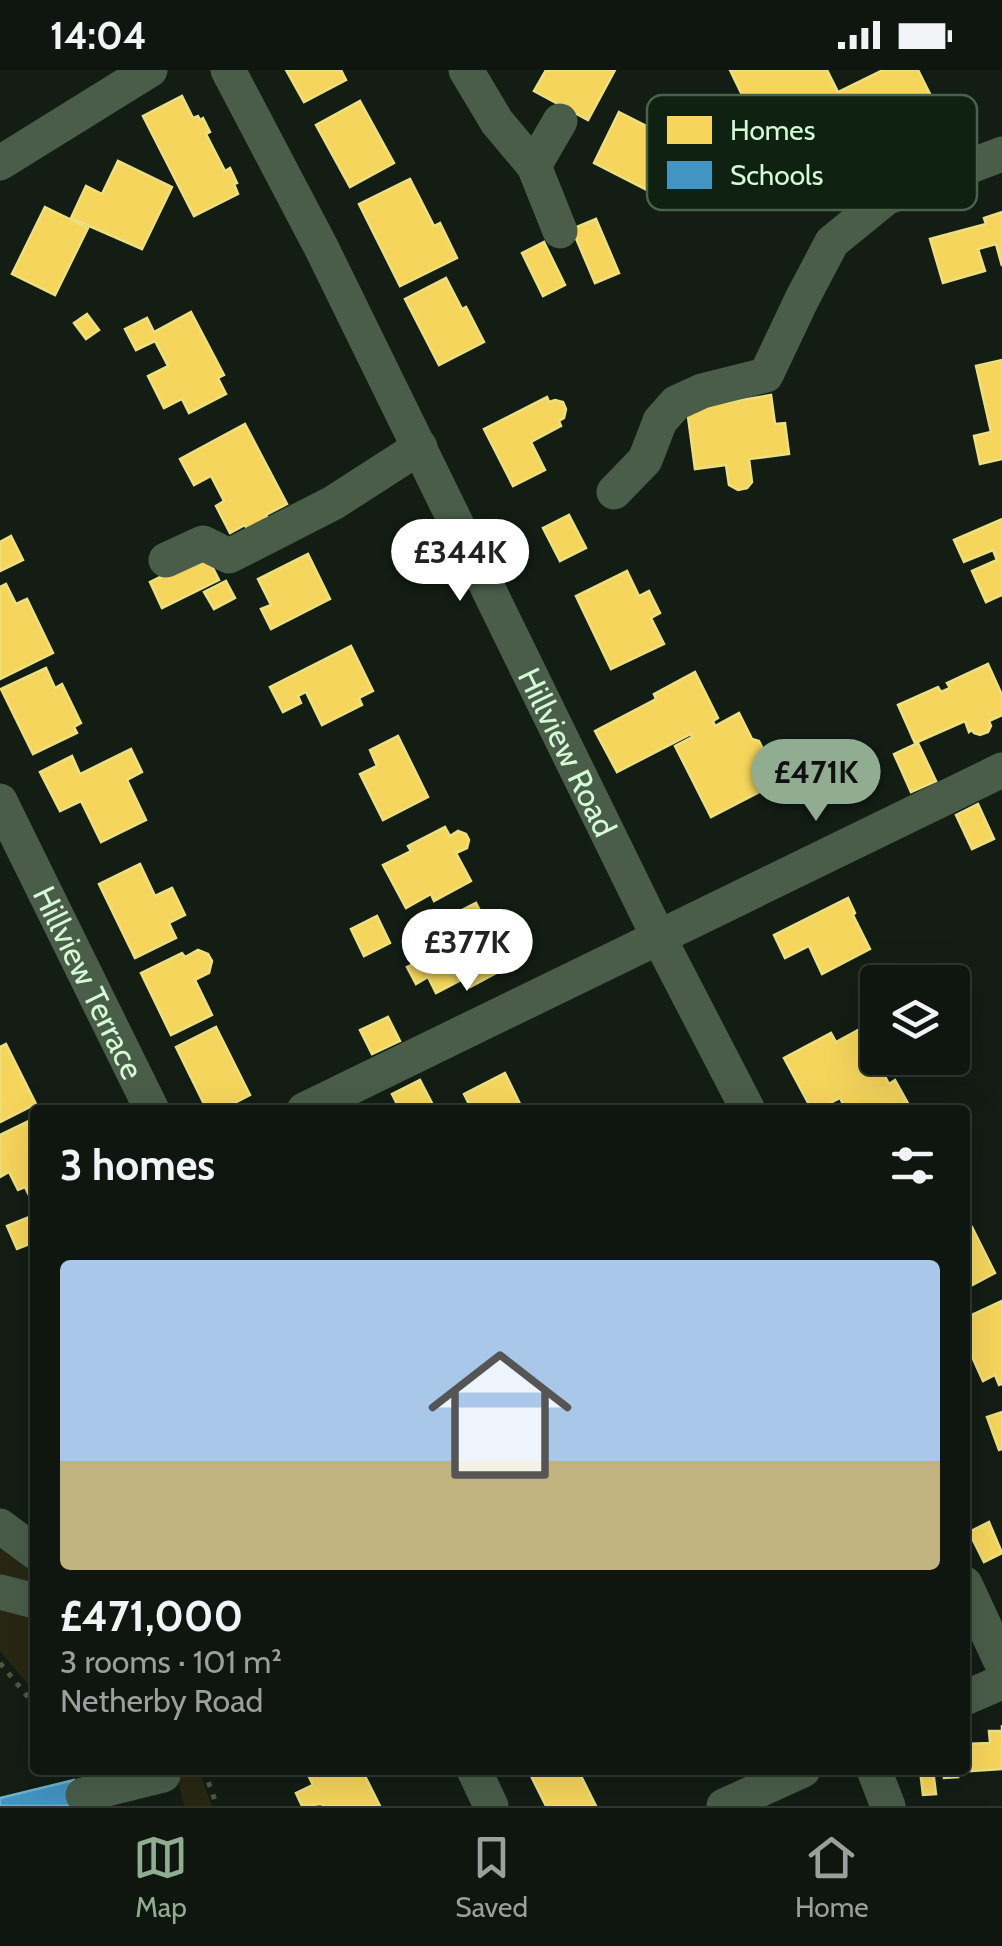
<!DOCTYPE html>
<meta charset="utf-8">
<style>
:root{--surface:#0e160f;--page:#1c231d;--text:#f1f3f6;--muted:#9b9f9e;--line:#2e352f;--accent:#90ad92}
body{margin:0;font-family:Cabin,sans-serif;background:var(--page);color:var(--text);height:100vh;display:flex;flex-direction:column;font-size:38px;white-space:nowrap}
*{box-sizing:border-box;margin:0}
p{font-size:32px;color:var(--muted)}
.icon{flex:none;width:55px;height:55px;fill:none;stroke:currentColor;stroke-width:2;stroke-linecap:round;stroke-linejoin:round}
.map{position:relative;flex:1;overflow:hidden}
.side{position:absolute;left:30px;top:1035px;width:940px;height:670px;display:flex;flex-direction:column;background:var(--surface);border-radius:10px;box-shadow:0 10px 40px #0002,0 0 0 2px var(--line)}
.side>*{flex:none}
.fabs{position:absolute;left:860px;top:895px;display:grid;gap:20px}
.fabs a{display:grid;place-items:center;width:110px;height:110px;border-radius:10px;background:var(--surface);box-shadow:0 10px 40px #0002,0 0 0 2px var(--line);font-size:50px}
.price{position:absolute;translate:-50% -85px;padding:0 22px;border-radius:35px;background:#fff;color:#222;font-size:32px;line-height:65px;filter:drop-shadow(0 2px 5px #0008)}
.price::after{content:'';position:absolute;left:50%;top:60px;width:30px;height:22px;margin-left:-15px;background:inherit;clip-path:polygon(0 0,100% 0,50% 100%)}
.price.on{background:var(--accent);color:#111}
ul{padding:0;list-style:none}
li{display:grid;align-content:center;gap:20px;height:530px;padding:0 30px}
li span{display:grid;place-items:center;height:310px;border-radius:10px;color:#555}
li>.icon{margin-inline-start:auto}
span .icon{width:180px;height:180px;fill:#fffc;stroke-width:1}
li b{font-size:42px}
h2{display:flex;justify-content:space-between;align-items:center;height:120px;padding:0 30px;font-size:42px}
.status{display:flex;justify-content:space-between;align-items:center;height:70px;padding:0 50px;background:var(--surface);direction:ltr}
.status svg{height:28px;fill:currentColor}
.tabs{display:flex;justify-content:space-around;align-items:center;height:140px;border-top:2px solid var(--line);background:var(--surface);font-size:28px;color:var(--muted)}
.tabs a{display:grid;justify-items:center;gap:5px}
.tabs .on{color:var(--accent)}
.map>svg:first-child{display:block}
.green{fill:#282713}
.homes{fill:#f6d55c;stroke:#ece081;stroke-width:2.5}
.schools{fill:#4393c3;stroke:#6eb2c9;stroke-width:2.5}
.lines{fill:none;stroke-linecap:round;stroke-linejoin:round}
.path{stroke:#4e5943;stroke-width:5;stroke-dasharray:5 8;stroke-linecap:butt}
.minor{stroke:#495d49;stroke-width:35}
.labels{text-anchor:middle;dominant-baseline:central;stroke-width:10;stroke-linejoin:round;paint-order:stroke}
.street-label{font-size:32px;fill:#d3fbd6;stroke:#0f2111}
.key{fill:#0f2111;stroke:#4a624c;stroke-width:2.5}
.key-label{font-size:28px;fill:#d3fbd6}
</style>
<div class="status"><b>14:04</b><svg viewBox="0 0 49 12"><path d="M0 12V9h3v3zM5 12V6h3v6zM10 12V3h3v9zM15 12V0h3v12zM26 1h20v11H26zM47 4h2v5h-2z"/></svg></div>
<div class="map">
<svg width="1002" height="1736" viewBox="0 0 1002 1736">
<rect width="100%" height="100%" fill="#131d14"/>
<g class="green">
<path d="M0 1475 35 1496V1514L0 1506Z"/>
<path d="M0 1539 22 1543 35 1548V1623L0 1581Z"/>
<path d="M176 1700H199L212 1736H184Z"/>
</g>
<g class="homes">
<path d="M286 0H341L346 10 304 32Z"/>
<path d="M546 0H615L588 50 534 21Z"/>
<path d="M730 0H827L838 22 883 0H918L939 42 786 116Z"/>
<path d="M182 26 193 48 198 46 200 50 203 48 210 62 206 64 225 101 230 98 237 113 234 114 238 124 194 146 143 46Z"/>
<path d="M360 31 394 93 350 117 316 55Z"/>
<path d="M619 42 674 70 649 121 594 93Z"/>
<path d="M118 91 172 117 142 179 71 148 86 116 102 124Z"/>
<path d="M410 109 434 156 440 153 457 188 400 216 359 134Z"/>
<path d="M45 137 88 158 55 225 12 204Z"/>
<path d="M1002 142V196L996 174 978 179 985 201 943 213 930 169 986 154 984 148Z"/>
<path d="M596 149 619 203 595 213 572 159Z"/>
<path d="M544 172 565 215 543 226 522 183Z"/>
<path d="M446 208 462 239 466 237 484 272 439 295 405 229Z"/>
<path d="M191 242 224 305 218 308 226 324 189 343 182 329 164 338 148 306 168 296 155 271 136 280 125 259 147 248 154 262Z"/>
<path d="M87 244 99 260 86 269 74 253Z"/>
<path d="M1002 290V389L980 394 974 366 991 362 976 296Z"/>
<path d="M771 325 775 354 785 353 789 384 749 389 752 412 747 418 738 420 729 415 726 395 695 399 687 339Z"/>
<path d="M547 327 549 332 555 330 563 332 566 339 564 348 559 351 561 356 531 372 545 400 513 416 484 359Z"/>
<path d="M245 354 287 434 266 445 273 459 252 470 245 455 230 463 216 436 224 431 211 406 194 415 180 389Z"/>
<path d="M569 445 586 478 560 491 543 458Z"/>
<path d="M1002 449V525L986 532 972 501 997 490 993 480 964 492 954 470Z"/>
<path d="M11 466 23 490 0 501V472Z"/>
<path d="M206 484 219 510 162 538 150 512Z"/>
<path d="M308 484 330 529 271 559 261 539 271 535 258 509Z"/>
<path d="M627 501 639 526 649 521 660 543 651 548 664 574 611 599 576 526Z"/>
<path d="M226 511 235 528 214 539 204 522Z"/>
<path d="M6 514 16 534 27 529 53 583 0 609V517Z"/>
<path d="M351 576 373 621 359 628 362 635 322 655 306 622 298 626 301 633 283 642 270 617Z"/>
<path d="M988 594 1002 625V645L989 651 991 656 988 662 980 665 974 663 972 660 969 662 965 651 915 673 898 635 938 617 941 622 950 618 947 613Z"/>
<path d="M46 598 55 618 62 614 81 653 74 657 77 663 33 684 1 619Z"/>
<path d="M695 602 718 648 713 651 715 656 739 643 752 669 759 671 764 681 762 689 775 714 711 747 675 676 692 667 691 664 617 702 595 661 656 629 654 624Z"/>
<path d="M398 666 428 727 383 750 360 704 377 696 370 680Z"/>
<path d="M918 673 936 711 911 722 894 684Z"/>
<path d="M131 679 142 702 127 710 146 750 101 772 81 731 60 741 40 702 72 686 80 704Z"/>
<path d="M978 734 994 769 972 779 956 745Z"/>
<path d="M445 757 450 766 458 761 466 764 469 770 467 778 456 783 471 811 434 831 431 824 406 838 383 795 411 781 408 776Z"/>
<path d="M140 794 155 826 172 818 185 845 169 853 176 868 135 888 99 814Z"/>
<path d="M848 828 855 843 853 845 870 879 822 904 809 876 785 888 774 865Z"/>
<path d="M476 833 509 896 470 917 465 908 436 923 428 907 416 914 407 897 458 871 446 848Z"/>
<path d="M377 846 390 873 364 886 351 859Z"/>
<path d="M198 880 208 884 212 891 209 903 195 910 212 945 171 965 141 903 182 883 185 887Z"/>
<path d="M388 947 400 971 372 984 360 960Z"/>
<path d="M216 957 250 1025 221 1040H207L176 977Z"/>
<path d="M860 959 889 1014 895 1010 910 1037 904 1040H859L858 1036 846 1040 840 1028 817 1040H812L784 988 831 963 836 972Z"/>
<path d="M6 974 36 1034 0 1052V977Z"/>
<path d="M505 1003 523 1040H472L464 1024Z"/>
<path d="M420 1010 433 1035 423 1040H400L392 1024Z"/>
<path d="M35 1048V1138L25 1117 18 1120 9 1102 0 1107V1065Z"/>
<path d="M34 1145 35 1172 17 1179 7 1156Z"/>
<path d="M972 1157 995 1203 965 1219V1160Z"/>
<path d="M1002 1231V1314L999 1315 995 1305 983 1311 965 1271V1248Z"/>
<path d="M1002 1342V1379L999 1380 987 1347Z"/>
<path d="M989 1452 1002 1483 984 1492 969 1462Z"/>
<path d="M1002 1655V1699L957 1702 958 1707 944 1708V1700H965V1674L990 1673 989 1661H1002Z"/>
<path d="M312 1700H362L380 1736H323L322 1734 302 1736 296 1723 313 1715 307 1703Z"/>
<path d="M528 1700H578L596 1736H546Z"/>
<path d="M920 1700H933L936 1724 923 1725Z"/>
</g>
<path class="schools" d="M74 1710 80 1736H0V1728Z"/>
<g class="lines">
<g class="path">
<path d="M0 1593 28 1627 35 1647"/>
<path d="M204 1700 217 1736"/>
</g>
<g class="minor">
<path id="s1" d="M228 0 322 179 658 866 748 1040"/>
<path d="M466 0 497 52 534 96 560 161"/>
<path d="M0 93 150 0"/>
<path d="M534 96 560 51"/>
<path d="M614 422 645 390 660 351 676 333 702 321 766 305 802 229 832 172 886 128 1002 84"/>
<path d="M166 490 203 473 229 486 333 433 420 377"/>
<path id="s2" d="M0 731 152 1040"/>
<path d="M304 1040 1002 700"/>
<path d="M0 1456 35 1482"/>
<path d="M965 1514 1002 1594"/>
<path d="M0 1522 35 1531"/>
<path d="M965 1628 1002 1612"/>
<path d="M474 1700 491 1736"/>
<path d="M874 1700 888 1736"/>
<path d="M83 1725 163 1705"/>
<path d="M724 1736 803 1700"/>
</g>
</g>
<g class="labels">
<g class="street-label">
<text stroke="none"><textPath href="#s1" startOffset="762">Hillview Road</textPath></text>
<text stroke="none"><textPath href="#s2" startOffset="202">Hillview Terrace</textPath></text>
</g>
</g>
<rect x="647" y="25" width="330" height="115" rx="15" class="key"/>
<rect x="667" y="46" width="45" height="28" fill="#f6d55c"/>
<rect x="667" y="91" width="45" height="28" fill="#4393c3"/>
<g class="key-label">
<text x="730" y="70">Homes</text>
<text x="730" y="115">Schools</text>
</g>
</svg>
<div class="fabs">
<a><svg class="icon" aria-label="layers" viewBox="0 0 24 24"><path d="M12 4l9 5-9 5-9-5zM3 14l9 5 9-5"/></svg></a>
</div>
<b class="price" style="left:460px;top:534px">£344K</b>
<b class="price on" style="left:816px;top:754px">£471K</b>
<b class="price" style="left:467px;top:924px">£377K</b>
<section class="side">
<h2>3 homes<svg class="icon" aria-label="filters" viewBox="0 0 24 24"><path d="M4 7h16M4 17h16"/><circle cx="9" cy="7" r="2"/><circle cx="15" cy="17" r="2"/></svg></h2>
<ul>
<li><span style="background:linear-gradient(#a9c7e8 65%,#c2b280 0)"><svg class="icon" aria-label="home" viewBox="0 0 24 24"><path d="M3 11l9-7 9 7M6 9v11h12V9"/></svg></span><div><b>£471,000</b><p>3 rooms · 101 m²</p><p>Netherby Road</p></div></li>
</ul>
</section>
</div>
<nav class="tabs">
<a class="on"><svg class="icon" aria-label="map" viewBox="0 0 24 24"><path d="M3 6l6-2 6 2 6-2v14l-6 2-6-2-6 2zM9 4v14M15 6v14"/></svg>Map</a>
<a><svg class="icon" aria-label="saved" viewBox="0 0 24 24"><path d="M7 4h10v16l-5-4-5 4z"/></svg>Saved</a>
<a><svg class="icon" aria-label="home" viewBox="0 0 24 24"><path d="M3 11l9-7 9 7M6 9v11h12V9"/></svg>Home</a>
</nav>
